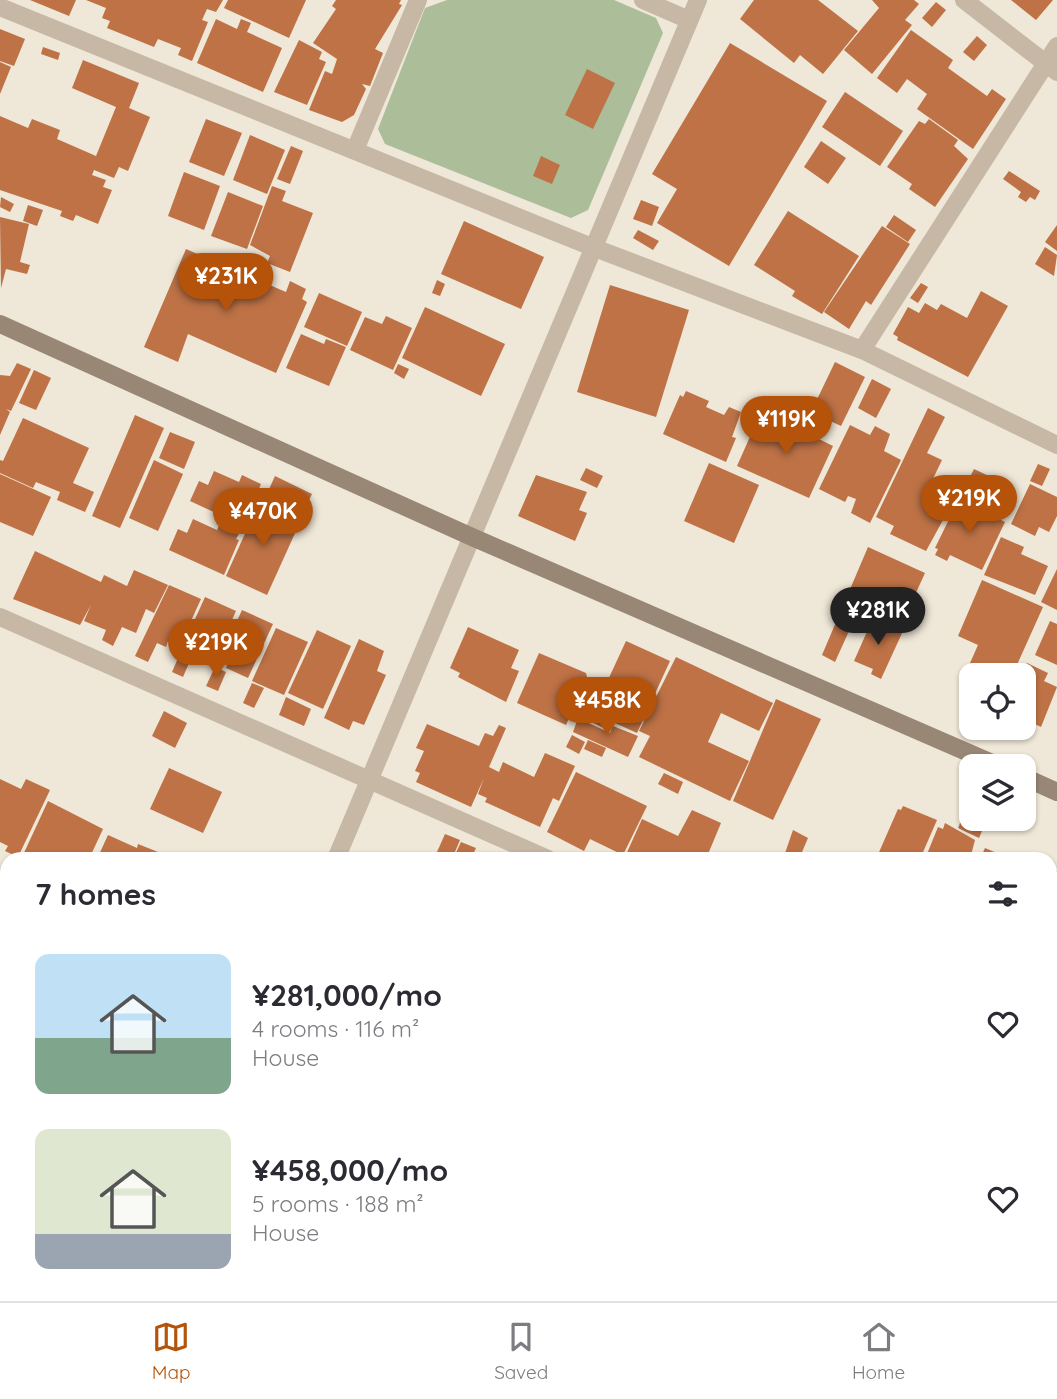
<!DOCTYPE html>
<meta charset="utf-8">
<style>
:root{--surface:#fff;--page:#f2f2f3;--text:#2b2b33;--muted:#7c7c81;--line:#e1e1e2;--accent:#b45309}
body{margin:0;font-family:Quicksand,sans-serif;background:var(--page);color:var(--text);height:100vh;display:flex;flex-direction:column;font-size:26px;white-space:nowrap}
*{box-sizing:border-box;margin:0}
p{font-size:23px;color:var(--muted)}
.icon{flex:none;width:38px;height:38px;fill:none;stroke:currentColor;stroke-width:2;stroke-linecap:round;stroke-linejoin:round}
.map{position:relative;flex:1;overflow:hidden}
.details{position:absolute;left:0px;top:852px;width:1057px;height:450px;display:flex;flex-direction:column;background:var(--surface);border-radius:21px 21px 0 0;box-shadow:0 2px 5px #0004}
.details>*{flex:none}
.buttons{position:absolute;left:959px;top:663px;display:grid;gap:14px}
.buttons a{display:grid;place-items:center;width:77px;height:77px;border-radius:14px;background:var(--surface);box-shadow:0 2px 5px #0004;font-size:35px}
.price{position:absolute;translate:-50% -60px;padding:0 16px;border-radius:24px;background:var(--accent);color:#fff;font-size:23px;line-height:46px;filter:drop-shadow(0 2px 4px #0008)}
.price::after{content:'';position:absolute;left:50%;top:42px;width:21px;height:16px;margin-left:-10px;background:inherit;clip-path:polygon(0 0,100% 0,50% 100%)}
.price.active{background:#222;color:#fff}
ul{padding:0;list-style:none}
li{display:flex;align-items:center;gap:21px;height:175px;padding:0 35px}
li span{display:grid;place-items:center;flex:none;width:196px;height:140px;border-radius:14px;color:#555}
li>.icon{margin-inline-start:auto}
span .icon{width:84px;height:84px;fill:#fffc;stroke-width:1}
li b{font-size:30px}
h2{display:flex;justify-content:space-between;align-items:center;height:84px;padding:0 35px;font-size:30px}
.tab-bar{display:flex;justify-content:space-around;align-items:center;height:98px;border-top:2px solid var(--line);background:var(--surface);font-size:19px;color:var(--muted)}
.tab-bar a{display:grid;justify-items:center;gap:4px}
.tab-bar .active{color:var(--accent)}
.map>svg:first-child{display:block}
.green{fill:#acbd99}
.building{fill:#be7246}
.lines{fill:none;stroke-linecap:round;stroke-linejoin:round}
.street{stroke:#c6b8a5;stroke-width:18}
.secondary{stroke:#998776;stroke-width:18}
</style>
<div class="map">
<svg width="1057" height="1301" viewBox="0 0 1057 1301">
<rect width="100%" height="100%" fill="#efe7d7"/>
<g class="green">
<path d="M447 0H614L656 18 663 33 588 210 571 218 385 144 378 129 425 8Z"/>
<path d="M179 1295H288L303 1301H176Z"/>
</g>
<g class="building">
<path d="M30 0H76L69 16Z"/>
<path d="M86 0H223L216 12 207 9 202 20 208 22 192 61 178 55 181 48 158 39 154 47 107 28 110 21 102 18 106 8Z"/>
<path d="M228 0H306L289 38 224 8Z"/>
<path d="M336 0H401L399 4 402 5 375 49 383 53 370 86 362 84 366 89 354 115 342 122 309 110 325 71 332 74 337 59 313 43 336 9 332 6Z"/>
<path d="M754 0H818L858 31 823 74 800 55 794 63 740 19Z"/>
<path d="M872 0H914L919 4 905 20 912 25 872 74 844 50 879 8Z"/>
<path d="M1011 0H1053L1036 20Z"/>
<path d="M936 2 946 10 932 27 922 18Z"/>
<path d="M216 19 237 29 241 19 251 23 247 32 282 48 263 92 197 63Z"/>
<path d="M0 29 25 39 14 66 0 61Z"/>
<path d="M911 30 953 60 948 68 987 96 992 89 1006 99 973 149 917 109 927 94 907 79 897 93 877 78Z"/>
<path d="M977 36 987 45 974 61 963 52Z"/>
<path d="M299 40 322 52 319 59 326 62 307 105 274 92Z"/>
<path d="M730 43 827 101 729 266 657 223 677 189 652 174Z"/>
<path d="M43 47 60 53 58 60 41 54Z"/>
<path d="M83 60 139 83 129 108 150 117 128 171 119 167 114 178 94 170 92 175 106 180 103 187 112 190 98 224 76 215 73 221 60 216 62 211 0 190V116L28 128 32 119 60 130 57 139 96 156 116 107 72 88Z"/>
<path d="M0 62 11 67 0 94Z"/>
<path d="M587 69 615 83 593 129 565 115Z"/>
<path d="M845 92 903 131 880 166 822 127Z"/>
<path d="M206 119 242 133 224 176 189 162Z"/>
<path d="M929 119 958 140 954 146 968 159 935 207 909 189 912 184 887 167 919 121 925 124Z"/>
<path d="M250 135 285 150 267 194 233 180Z"/>
<path d="M821 141 846 158 828 184 804 167Z"/>
<path d="M291 146 303 151 290 184 277 179Z"/>
<path d="M541 156 560 165 552 184 533 176Z"/>
<path d="M1009 171 1040 191 1035 200 1030 197 1026 202 1018 197 1021 192 1003 179Z"/>
<path d="M184 172 220 186 204 230 168 216Z"/>
<path d="M272 186 286 191 282 201 313 213 290 272 267 263 270 256 250 245Z"/>
<path d="M228 192 263 206 247 249 211 236Z"/>
<path d="M1 197 14 204 10 212 0 207Z"/>
<path d="M641 200 659 207 652 226 633 219Z"/>
<path d="M28 205 43 210 37 226 23 221Z"/>
<path d="M788 211 859 256 822 314 792 296 795 291 754 265Z"/>
<path d="M894 215 916 230 908 242 886 227Z"/>
<path d="M0 217 29 224 20 262 30 265 27 274 6 269 1 288Z"/>
<path d="M464 221 544 257 521 309 441 274Z"/>
<path d="M1057 225V251L1045 242Z"/>
<path d="M882 226 910 244 871 305 866 301 849 329 824 312Z"/>
<path d="M638 230 659 241 653 250 633 238Z"/>
<path d="M1045 247 1057 255 1054 276 1035 264Z"/>
<path d="M186 249 286 292 290 281 306 289 302 299 307 302 276 373 188 334 178 362 144 347Z"/>
<path d="M437 280 445 284 440 296 432 293Z"/>
<path d="M921 283 928 287 918 303 910 298Z"/>
<path d="M610 285 689 310 656 417 577 392Z"/>
<path d="M981 291 1008 306 968 377 897 340 898 337 893 334 908 307 919 313 925 303 937 310 941 304 967 318Z"/>
<path d="M319 293 362 312 347 346 304 327Z"/>
<path d="M425 307 505 344 481 396 402 358Z"/>
<path d="M386 316 412 328 393 370 350 350 365 317 382 324Z"/>
<path d="M301 334 324 344 326 339 346 347 329 386 286 368Z"/>
<path d="M835 362 865 377 841 426 811 412Z"/>
<path d="M17 363 31 369 11 411 6 409 10 412 0 435V375L10 376Z"/>
<path d="M398 364 409 369 404 379 394 373Z"/>
<path d="M34 370 51 378 36 410 19 403Z"/>
<path d="M872 379 891 389 876 418 858 408Z"/>
<path d="M686 391 709 401 706 407 724 415 729 407 741 412 732 437 736 438 726 462 663 434 680 395 683 397Z"/>
<path d="M928 408 945 417 927 453 942 460 929 487 954 500 926 551 890 534 894 526 876 517Z"/>
<path d="M135 415 164 428 120 528 92 516Z"/>
<path d="M775 417 833 446 809 498 737 466 757 421 771 427Z"/>
<path d="M23 418 89 448 73 483 94 492 85 512 57 500 60 492 36 482 33 488 0 473V460L3 461Z"/>
<path d="M850 425 870 435 875 426 890 434 884 451 901 460 870 523 851 513 856 499 848 496 845 502 819 489Z"/>
<path d="M170 432 195 442 184 469 159 458Z"/>
<path d="M154 460 183 474 158 531 129 518Z"/>
<path d="M709 463 759 485 734 543 684 521Z"/>
<path d="M1038 464 1050 469 1042 486 1030 481Z"/>
<path d="M586 468 603 476 597 488 580 480Z"/>
<path d="M974 469 993 478 982 500 963 491Z"/>
<path d="M214 471 239 482 242 475 261 484 258 491 262 492 246 527 190 501 199 481 208 485Z"/>
<path d="M0 474 51 497 33 536 0 522Z"/>
<path d="M536 475 587 492 579 510 587 513 575 541 518 516Z"/>
<path d="M275 476 312 494 302 515 265 498Z"/>
<path d="M1030 484 1057 497V516L1049 532 1039 527 1035 536 1011 524Z"/>
<path d="M959 499 1005 522 982 570 950 555 947 561 935 555 938 549 935 548Z"/>
<path d="M260 500 301 520 267 595 226 576Z"/>
<path d="M193 519 217 530 220 523 240 532 236 539 239 540 224 575 169 550 178 529 187 533Z"/>
<path d="M1001 537 1024 547 1021 554 1048 566 1035 595 984 575Z"/>
<path d="M868 547 925 573 904 619 863 600 835 662 822 655Z"/>
<path d="M35 551 101 582 104 575 127 586 134 570 168 585 154 613 146 609 136 633 122 627 113 646 102 640 106 630 84 621 91 605 80 625 13 599Z"/>
<path d="M1057 569V610L1041 602Z"/>
<path d="M982 580 1043 607 1012 676H971V694L959 688 978 645 958 636Z"/>
<path d="M169 585 201 599 179 647 168 641 166 647 157 643 148 662 135 656Z"/>
<path d="M205 597 236 611 212 664 181 650Z"/>
<path d="M242 610 273 624 248 678 226 668 229 660 221 656Z"/>
<path d="M873 618 903 631 881 679 871 674 873 669 854 661Z"/>
<path d="M1050 621 1057 624V665L1035 655Z"/>
<path d="M468 627 519 650 511 668 519 671 506 702 458 677 460 673 450 668Z"/>
<path d="M276 628 308 642 284 695 252 681Z"/>
<path d="M317 630 351 646 323 709 288 693Z"/>
<path d="M359 639 384 651 377 671 386 675 364 725 353 721 349 730 324 718Z"/>
<path d="M626 641 670 661 637 733 615 723 620 712 616 711 608 730 581 717 592 691 601 695Z"/>
<path d="M181 651 192 656 183 677 172 672Z"/>
<path d="M539 653 586 673 587 677 566 725 517 703Z"/>
<path d="M676 657 773 703 759 731 721 713 708 742 749 761 730 801 639 757 650 736 639 731Z"/>
<path d="M1027 663 1048 673 1044 681 1057 687 1041 727 1024 719V676H1020Z"/>
<path d="M215 667 226 672 218 691 206 686Z"/>
<path d="M252 683 264 688 254 708 243 703Z"/>
<path d="M286 697 311 709 304 726 279 715Z"/>
<path d="M776 699 821 719 773 820 733 801Z"/>
<path d="M164 711 187 723 175 748 152 736Z"/>
<path d="M578 718 610 733 613 726 638 736 628 757 573 732Z"/>
<path d="M427 724 479 746 485 733 493 736 499 725 506 728 489 767 499 772 503 762 534 777 545 753 575 766 559 801 553 798 540 827 485 802 487 798 478 794 484 778 471 807 416 782 420 773 415 771 424 751 416 748Z"/>
<path d="M572 735 585 742 579 754 566 747Z"/>
<path d="M588 740 606 748 602 757 584 749Z"/>
<path d="M169 768 222 792 203 833 150 809Z"/>
<path d="M576 772 647 806 623 855 590 839 584 851 547 832Z"/>
<path d="M664 773 683 782 678 794 658 784Z"/>
<path d="M0 779 21 789 26 779 50 790 18 857 5 851 8 846 0 842Z"/>
<path d="M48 801 103 829 89 859H32L23 855Z"/>
<path d="M903 806 937 820 920 859H876L898 809 901 810Z"/>
<path d="M692 810 721 823 706 859H624L642 819 678 836Z"/>
<path d="M961 821 982 831 979 838 958 828Z"/>
<path d="M945 823 975 840 970 859H925L938 827 943 829Z"/>
<path d="M793 830 808 838 799 859H783Z"/>
<path d="M445 834 460 840 452 859H446L437 852Z"/>
<path d="M108 835 137 848 138 844 158 852 155 859H97Z"/>
<path d="M461 842 476 848 471 859H453Z"/>
<path d="M985 848 1011 859H980Z"/>
<path d="M1050 868 1057 871V890L1050 906Z"/>
<path d="M0 944 7 947 3 969 7 971V1019L0 1016Z"/>
<path d="M1050 1011 1057 1014V1051L1054 1050 1052 1055Z"/>
<path d="M7 1063V1114L0 1111V1080Z"/>
<path d="M1057 1109V1151L1050 1147V1125Z"/>
<path d="M1053 1158 1057 1160V1211L1050 1208V1166Z"/>
<path d="M0 1217 7 1220V1277L0 1274Z"/>
<path d="M1057 1245V1301H1008L1000 1297 1050 1295V1261Z"/>
<path d="M64 1295H118L115 1301H61Z"/>
<path d="M435 1295H513L510 1301H433Z"/>
<path d="M523 1295H594L604 1299 521 1301Z"/>
<path d="M712 1295H784L782 1301H710Z"/>
<path d="M793 1295H819L834 1301H791Z"/>
</g>
<g class="lines">
<g class="street">
<path d="M643 0 689 20"/>
<path d="M964 0 1057 72"/>
<path d="M0 7 592 247 862 350 1057 445"/>
<path d="M355 150 418 0"/>
<path d="M862 350 1057 46"/>
<path d="M0 617 548 859"/>
<path d="M336 859 698 0"/>
<path d="M0 882 7 885"/>
<path d="M1050 1084 1057 1087"/>
<path d="M0 1163 7 1166"/>
<path d="M333 1295 348 1301"/>
<path d="M927 1295 940 1301"/>
<path d="M150 1301 152 1295"/>
</g>
<g class="secondary">
<path d="M0 324 472 537 999 766"/>
<path d="M1024 777 1057 792"/>
</g>
</g>
</svg>
<div class="buttons">
<a><svg class="icon" aria-label="locate" viewBox="0 0 24 24"><circle cx="12" cy="12" r="6"/><path d="M12 2v4M12 18v4M2 12h4M18 12h4"/></svg></a>
<a><svg class="icon" aria-label="layers" viewBox="0 0 24 24"><path d="M12 4l9 5-9 5-9-5zM3 14l9 5 9-5"/></svg></a>
</div>
<b class="price" style="left:226px;top:313px">¥231K</b>
<b class="price" style="left:786px;top:456px">¥119K</b>
<b class="price" style="left:969px;top:535px">¥219K</b>
<b class="price" style="left:263px;top:548px">¥470K</b>
<b class="price active" style="left:878px;top:647px">¥281K</b>
<b class="price" style="left:216px;top:679px">¥219K</b>
<b class="price" style="left:607px;top:737px">¥458K</b>
<section class="details">
<h2>7 homes<svg class="icon" aria-label="filters" viewBox="0 0 24 24"><path d="M4 7h16M4 17h16"/><circle cx="9" cy="7" r="2"/><circle cx="15" cy="17" r="2"/></svg></h2>
<ul>
<li><span style="background:linear-gradient(#bfe0f5 60%,#7fa58c 0)"><svg class="icon" aria-label="home" viewBox="0 0 24 24"><path d="M3 11l9-7 9 7M6 9v11h12V9"/></svg></span><div><b>¥281,000/mo</b><p>4 rooms · 116 m²</p><p>House</p></div><svg class="icon" aria-label="heart" viewBox="0 0 24 24"><path d="M12 20l-8-8c-3-5 5-10 8-4 3-6 11-1 8 4z"/></svg></li>
<li><span style="background:linear-gradient(#dfe7d0 75%,#9aa5b1 0)"><svg class="icon" aria-label="home" viewBox="0 0 24 24"><path d="M3 11l9-7 9 7M6 9v11h12V9"/></svg></span><div><b>¥458,000/mo</b><p>5 rooms · 188 m²</p><p>House</p></div><svg class="icon" aria-label="heart" viewBox="0 0 24 24"><path d="M12 20l-8-8c-3-5 5-10 8-4 3-6 11-1 8 4z"/></svg></li>
</ul>
</section>
</div>
<nav class="tab-bar">
<a class="active"><svg class="icon" aria-label="map" viewBox="0 0 24 24"><path d="M3 6l6-2 6 2 6-2v14l-6 2-6-2-6 2zM9 4v14M15 6v14"/></svg>Map</a>
<a><svg class="icon" aria-label="saved" viewBox="0 0 24 24"><path d="M7 4h10v16l-5-4-5 4z"/></svg>Saved</a>
<a><svg class="icon" aria-label="home" viewBox="0 0 24 24"><path d="M3 11l9-7 9 7M6 9v11h12V9"/></svg>Home</a>
</nav>
